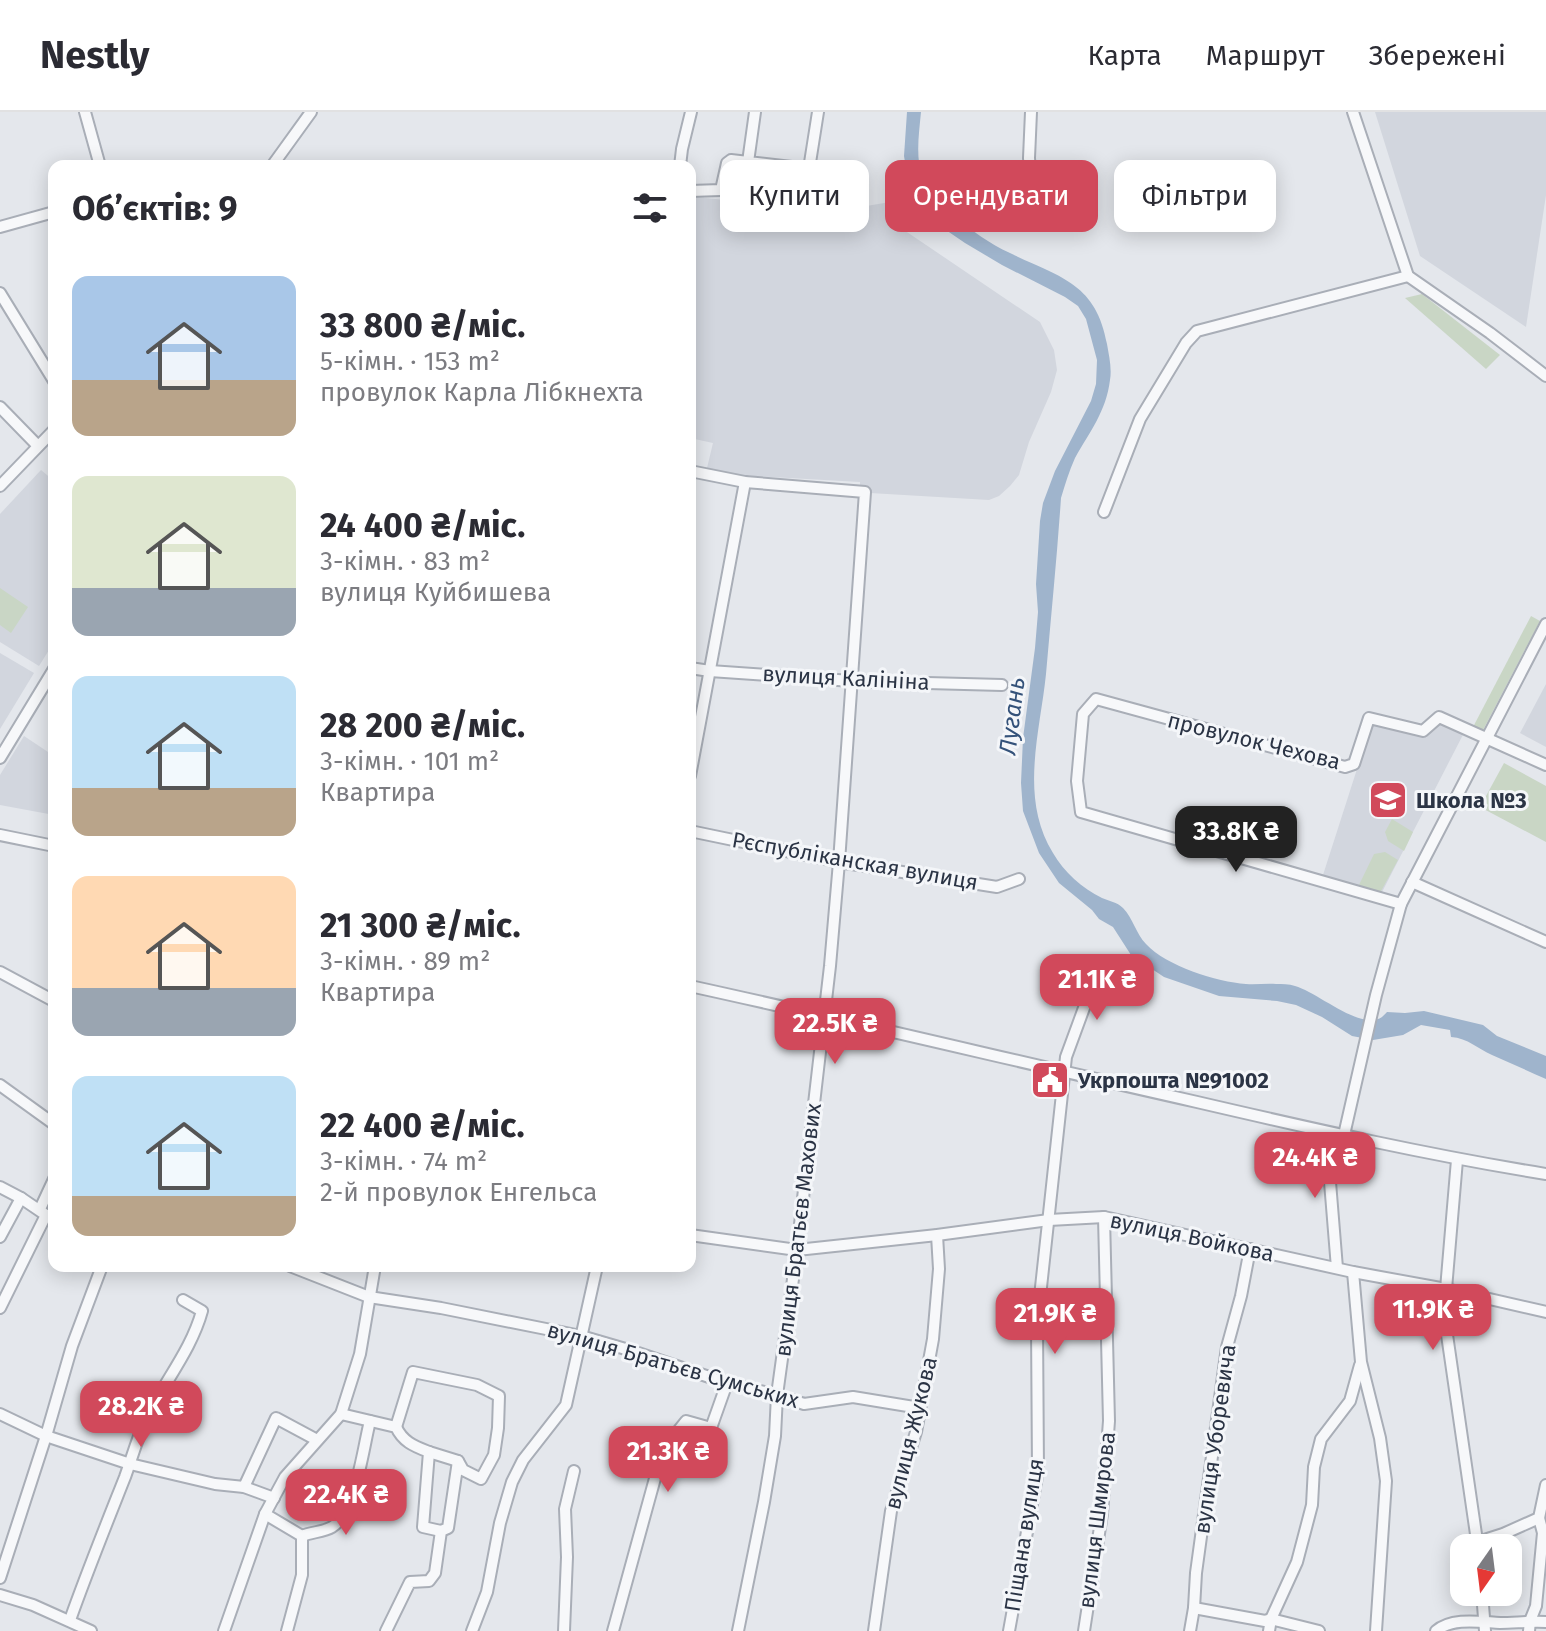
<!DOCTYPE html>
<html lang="uk">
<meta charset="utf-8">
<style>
:root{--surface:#fff;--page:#f7f7f7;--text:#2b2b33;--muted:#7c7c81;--line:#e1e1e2;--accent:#d1495b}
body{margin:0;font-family:"Fira Sans",sans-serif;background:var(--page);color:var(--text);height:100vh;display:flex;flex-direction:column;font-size:30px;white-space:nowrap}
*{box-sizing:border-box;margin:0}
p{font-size:26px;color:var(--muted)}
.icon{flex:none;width:44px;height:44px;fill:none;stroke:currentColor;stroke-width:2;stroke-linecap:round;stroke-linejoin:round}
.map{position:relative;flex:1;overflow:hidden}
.details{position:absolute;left:48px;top:48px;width:648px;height:1112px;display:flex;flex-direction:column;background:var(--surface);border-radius:16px;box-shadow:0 4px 20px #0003}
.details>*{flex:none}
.top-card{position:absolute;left:720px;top:48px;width:706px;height:72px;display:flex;gap:16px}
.needle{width:52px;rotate:194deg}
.buttons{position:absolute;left:1450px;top:1422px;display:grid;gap:16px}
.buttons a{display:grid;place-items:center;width:72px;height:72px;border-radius:16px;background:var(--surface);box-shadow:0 4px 20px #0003;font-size:40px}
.price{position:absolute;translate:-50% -68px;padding:0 18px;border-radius:16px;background:var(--accent);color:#fff;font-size:26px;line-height:52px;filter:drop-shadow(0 2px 4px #0008)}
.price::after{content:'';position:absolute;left:50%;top:48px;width:24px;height:18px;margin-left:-12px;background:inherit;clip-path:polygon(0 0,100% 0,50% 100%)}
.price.current{background:#222;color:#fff}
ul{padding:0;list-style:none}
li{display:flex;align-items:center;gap:24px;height:200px;padding:0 24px}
li span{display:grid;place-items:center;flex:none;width:224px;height:160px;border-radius:16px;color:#555}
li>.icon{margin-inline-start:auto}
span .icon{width:96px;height:96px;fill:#fffc;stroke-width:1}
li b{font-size:34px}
h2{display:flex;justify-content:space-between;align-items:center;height:96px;padding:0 24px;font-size:34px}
.chip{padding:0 28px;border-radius:16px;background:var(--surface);box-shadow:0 4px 20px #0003;font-size:28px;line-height:72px}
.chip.current{background:var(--accent);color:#fff}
header{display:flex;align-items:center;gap:48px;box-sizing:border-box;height:112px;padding:0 40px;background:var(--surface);border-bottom:2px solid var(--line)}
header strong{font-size:38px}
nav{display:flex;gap:44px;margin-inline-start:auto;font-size:28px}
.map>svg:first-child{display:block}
.built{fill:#d2d6de}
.green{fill:#c9d6c5}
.water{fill:#9fb4cc}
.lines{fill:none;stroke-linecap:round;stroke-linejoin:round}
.minor-casing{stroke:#a9aeb7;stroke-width:14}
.minor{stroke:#f7f8fa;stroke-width:10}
.labels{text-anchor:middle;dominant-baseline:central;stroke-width:6;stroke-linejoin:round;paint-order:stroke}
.street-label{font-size:22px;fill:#2b3445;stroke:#f4f6f9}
.poi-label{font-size:22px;font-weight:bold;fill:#2b3445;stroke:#f4f6f9;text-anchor:start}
.water-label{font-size:24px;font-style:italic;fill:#34527a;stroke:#f4f6f9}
</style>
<header>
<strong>Nestly</strong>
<nav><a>Карта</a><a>Маршрут</a><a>Збережені</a></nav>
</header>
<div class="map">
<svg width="1546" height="1519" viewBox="0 0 1546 1519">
<rect width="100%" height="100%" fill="#e4e7ec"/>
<g class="built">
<path d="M1375 0H1546V83L1526 215 1420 144Z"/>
<path d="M695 85 837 99 890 90 898 114 1040 210 1054 238 1057 258 1051 280 1029 330 1019 363 1010 374 999 384 989 388 870 381V375L860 374V370L734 363 707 356 713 331 690 326V88Z"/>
<path d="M41 358 54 369V530L39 554 0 530V402Z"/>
<path d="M0 541 34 561 0 617Z"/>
<path d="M1546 572V635L1520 621Z"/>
<path d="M1439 600H1444L1468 613 1381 782 1323 763 1375 601 1419 613Z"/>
<path d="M24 624 54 644V703L0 693V663Z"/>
</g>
<g class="green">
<path d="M1422 182 1500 243 1486 257 1405 186Z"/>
<path d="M0 476 28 495 11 521 0 513Z"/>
<path d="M1531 504 1540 509 1481 622 1472 617Z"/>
<path d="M1504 651 1546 674V730L1480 695Z"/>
<path d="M1392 707 1413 720 1404 739 1388 729 1385 720Z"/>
<path d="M1385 740 1398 748 1380 781 1359 773 1374 742Z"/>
</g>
<path class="water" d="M907 0H921C919 22 915 46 923 67 929 84 941 93 954 104 971 118 990 132 1010 141 1059 165 1096 170 1107 232 1109 244 1112 256 1110 268 1106 300 1090 319 1075 346 1069 359 1065 373 1061 386 1057 445 1051 504 1046 562 1040 621 1019 686 1053 741 1064 760 1082 776 1102 786 1109 789 1117 790 1123 796 1133 806 1136 822 1146 832 1166 854 1217 870 1246 872 1256 873 1266 871 1276 872 1282 872 1289 872 1295 874 1317 880 1356 915 1378 907 1382 906 1384 903 1387 900L1405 901 1424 899 1483 913 1497 924 1546 944V967C1528 959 1510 951 1492 943 1478 937 1468 926 1451 925L1450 918 1421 913 1403 923 1373 928 1352 924 1322 905 1296 893 1277 889 1219 884 1164 865 1131 843 1113 815 1099 807 1092 798 1059 771 1039 741 1023 699 1021 671 1023 626 1035 536 1038 500 1036 472 1040 409 1043 391 1055 359 1091 289 1096 272 1097 248 1086 207 1078 194 1065 185 1002 153 965 131 943 116 926 101 908 68 904 44Z"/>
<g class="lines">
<g class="minor-casing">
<g id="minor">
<path d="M85 0 100 54"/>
<path d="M755 0 748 50 809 57 818 0"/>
<path d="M1031 0 1029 46 1031 70 1039 99"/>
<path d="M1353 0 1408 164 1490 221 1546 264"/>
<path d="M272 54 311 0"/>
<path d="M680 54 682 37 691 0"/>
<path d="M690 79 721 78 727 51 731 48 748 50"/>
<path d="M0 115 54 100"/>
<path d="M0 181 54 269"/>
<path d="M0 295 38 334"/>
<path d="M690 359 745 370 865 380 839 750 830 854 797 1138 777 1283 775 1324 764 1390 738 1519"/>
<path d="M0 374 54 318"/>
<path d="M1104 400 1140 307 1186 231 1197 219 1408 164"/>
<path d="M690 556 710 559 852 569 1002 573"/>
<path d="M0 646 54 557"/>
<path d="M690 664 745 370"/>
<path d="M690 719 839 750 997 775 1019 767"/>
<path d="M0 723 54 734"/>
<path d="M1412 770 1546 830"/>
<path d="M1401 792 1081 700 1077 669 1083 602 1096 587 1345 655 1354 652 1369 606 1423 619 1439 605 1546 653"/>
<path d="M0 860 54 889"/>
<path d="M690 874C859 911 1028 952 1197 990 1313 1017 1428 1043 1546 1062"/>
<path d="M0 973 54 1012"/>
<path d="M1336 1022 1330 1070 1337 1156"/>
<path d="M1344 1023 1376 883 1401 792 1546 512"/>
<path d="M1457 1048 1446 1177 1445 1209 1478 1436"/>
<path d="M0 1075 21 1086 46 1103 0 1196"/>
<path d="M40 1097 54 1067"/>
<path d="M690 1123 797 1138 937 1123 1049 1108 1104 1105 1353 1160 1446 1177 1546 1200"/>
<path d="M0 1125 21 1086"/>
<path d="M290 1154 369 1185 441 1196 581 1224 629 1238 727 1271 777 1283 804 1292 853 1285 920 1296"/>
<path d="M1353 1160 1361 1250 1380 1326 1386 1369 1376 1519"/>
<path d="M0 1302 46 1324 130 1352 215 1372 244 1375 274 1386"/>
<path d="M341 1302 396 1315C403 1330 414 1334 429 1340L423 1415 441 1419"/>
<path d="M429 1340 458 1349"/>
<path d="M244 1375 276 1306 317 1328"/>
<path d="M265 1402 302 1424"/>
<path d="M1478 1430 1503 1422 1539 1406 1546 1373"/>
<path d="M0 1466 46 1324 72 1234 102 1154"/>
<path d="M1482 1480 1485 1519"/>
<path d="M0 1483 33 1493 91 1519"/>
<path d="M1194 1496 1265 1509 1271 1507 1319 1519"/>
<path d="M70 1508C87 1460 106 1413 125 1365 132 1346 137 1326 146 1308 163 1271 191 1239 202 1199L183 1188"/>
<path d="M224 1519 265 1402 285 1365 341 1302 360 1242 375 1154"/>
<path d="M287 1519 302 1463V1424C311 1420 324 1420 332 1415 356 1400 363 1336 370 1309"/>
<path d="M386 1519 410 1470 429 1469 435 1461 441 1419 448 1416 458 1349 463 1358 481 1367 494 1343 498 1316 499 1284 477 1273 413 1260 396 1315"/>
<path d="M472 1519 487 1480 500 1411 512 1370 523 1348 566 1293 597 1154"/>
<path d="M564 1519 567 1445 565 1397 574 1359"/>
<path d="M613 1519 657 1359 678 1319 686 1309 711 1316 727 1271"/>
<path d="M874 1519 891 1399 916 1320 933 1227 939 1157 937 1123"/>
<path d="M1009 1519 1038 1359 1037 1212 1066 945 1099 855"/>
<path d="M1084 1519 1102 1402 1109 1309 1104 1105"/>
<path d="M1190 1519 1194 1496 1196 1461 1227 1235 1241 1184 1250 1137"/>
<path d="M1269 1519 1271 1507 1297 1450 1312 1393 1314 1355 1321 1327 1350 1289 1360 1253"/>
<path d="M1436 1519C1452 1505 1480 1510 1500 1511 1515 1511 1530 1509 1546 1510"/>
<path d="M1529 1519 1530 1509 1536 1494 1543 1421 1539 1406"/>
</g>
</g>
<use href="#minor" class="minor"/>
</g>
<defs>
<g id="school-square" transform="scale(2)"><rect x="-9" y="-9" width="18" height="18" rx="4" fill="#d1495b" stroke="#f4f6f9"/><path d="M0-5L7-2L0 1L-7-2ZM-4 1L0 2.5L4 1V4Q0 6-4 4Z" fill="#fff"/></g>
<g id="civic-square" transform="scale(2)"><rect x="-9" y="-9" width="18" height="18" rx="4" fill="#d1495b" stroke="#f4f6f9"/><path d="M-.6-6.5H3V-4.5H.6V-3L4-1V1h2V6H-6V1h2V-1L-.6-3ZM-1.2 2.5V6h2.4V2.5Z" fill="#fff"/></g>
</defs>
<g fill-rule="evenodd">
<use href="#school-square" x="1388" y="688"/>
<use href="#civic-square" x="1050" y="968"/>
</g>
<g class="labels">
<g class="street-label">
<text transform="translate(846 566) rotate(3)">вулиця Калініна</text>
<text transform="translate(1254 629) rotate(14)">провулок Чехова</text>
<text transform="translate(855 749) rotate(10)">Рєспубліканская вулиця</text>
<text transform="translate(798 1118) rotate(-83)">вулиця Братьєв Махових</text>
<text transform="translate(1192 1125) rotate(12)">вулиця Войкова</text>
<text transform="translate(673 1253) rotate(16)">вулиця Братьєв Сумських</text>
<text transform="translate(911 1321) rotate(-76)">вулиця Жукова</text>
<text transform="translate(1215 1327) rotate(-82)">вулиця Уборевича</text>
<text transform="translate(1097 1408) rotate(-83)">вулиця Шмирова</text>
<text transform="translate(1024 1423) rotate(-81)">Піщана вулиця</text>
</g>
<g class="poi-label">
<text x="1416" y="688">Школа №3</text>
<text x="1078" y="968">Укрпошта №91002</text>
</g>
<g class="water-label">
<text transform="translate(1012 604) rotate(-83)">Лугань</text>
</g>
</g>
</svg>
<div class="buttons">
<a><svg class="needle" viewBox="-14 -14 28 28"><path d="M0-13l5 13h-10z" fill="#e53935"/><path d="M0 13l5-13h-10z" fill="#7c7c81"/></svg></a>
</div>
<b class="price current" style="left:1236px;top:762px">33.8K ₴</b>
<b class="price" style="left:1097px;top:910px">21.1K ₴</b>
<b class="price" style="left:835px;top:954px">22.5K ₴</b>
<b class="price" style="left:1315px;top:1088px">24.4K ₴</b>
<b class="price" style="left:1433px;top:1240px">11.9K ₴</b>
<b class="price" style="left:1055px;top:1244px">21.9K ₴</b>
<b class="price" style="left:141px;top:1337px">28.2K ₴</b>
<b class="price" style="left:668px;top:1382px">21.3K ₴</b>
<b class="price" style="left:346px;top:1425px">22.4K ₴</b>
<div class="top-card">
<a class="chip">Купити</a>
<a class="chip current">Орендувати</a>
<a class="chip">Фільтри</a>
</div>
<section class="details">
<h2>Об’єктів: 9<svg class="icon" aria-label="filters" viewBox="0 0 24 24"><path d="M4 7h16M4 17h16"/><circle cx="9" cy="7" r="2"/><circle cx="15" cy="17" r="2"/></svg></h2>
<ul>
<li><span style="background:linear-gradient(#a9c7e8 65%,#b9a48a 0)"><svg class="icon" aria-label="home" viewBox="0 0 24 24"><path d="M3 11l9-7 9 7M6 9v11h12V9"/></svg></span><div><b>33 800 ₴/міс.</b><p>5-кімн. · 153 m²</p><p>провулок Карла Лібкнехта</p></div></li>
<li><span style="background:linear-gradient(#dfe7d0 70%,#9aa5b1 0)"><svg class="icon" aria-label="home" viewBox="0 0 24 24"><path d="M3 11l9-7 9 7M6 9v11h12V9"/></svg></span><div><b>24 400 ₴/міс.</b><p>3-кімн. · 83 m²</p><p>вулиця Куйбишева</p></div></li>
<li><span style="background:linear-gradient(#bfe0f5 70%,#b9a48a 0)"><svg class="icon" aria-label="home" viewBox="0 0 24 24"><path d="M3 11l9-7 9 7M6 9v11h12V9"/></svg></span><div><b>28 200 ₴/міс.</b><p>3-кімн. · 101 m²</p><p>Квартира</p></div></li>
<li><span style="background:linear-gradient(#ffd9b3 70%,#9aa5b1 0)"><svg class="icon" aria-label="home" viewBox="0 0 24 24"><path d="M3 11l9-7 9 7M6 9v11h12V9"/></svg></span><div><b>21 300 ₴/міс.</b><p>3-кімн. · 89 m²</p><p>Квартира</p></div></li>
<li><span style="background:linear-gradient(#bfe0f5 75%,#b9a48a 0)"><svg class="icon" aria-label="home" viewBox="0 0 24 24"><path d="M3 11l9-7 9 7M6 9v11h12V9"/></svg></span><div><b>22 400 ₴/міс.</b><p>3-кімн. · 74 m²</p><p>2-й провулок Енгельса</p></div></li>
</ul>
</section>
</div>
